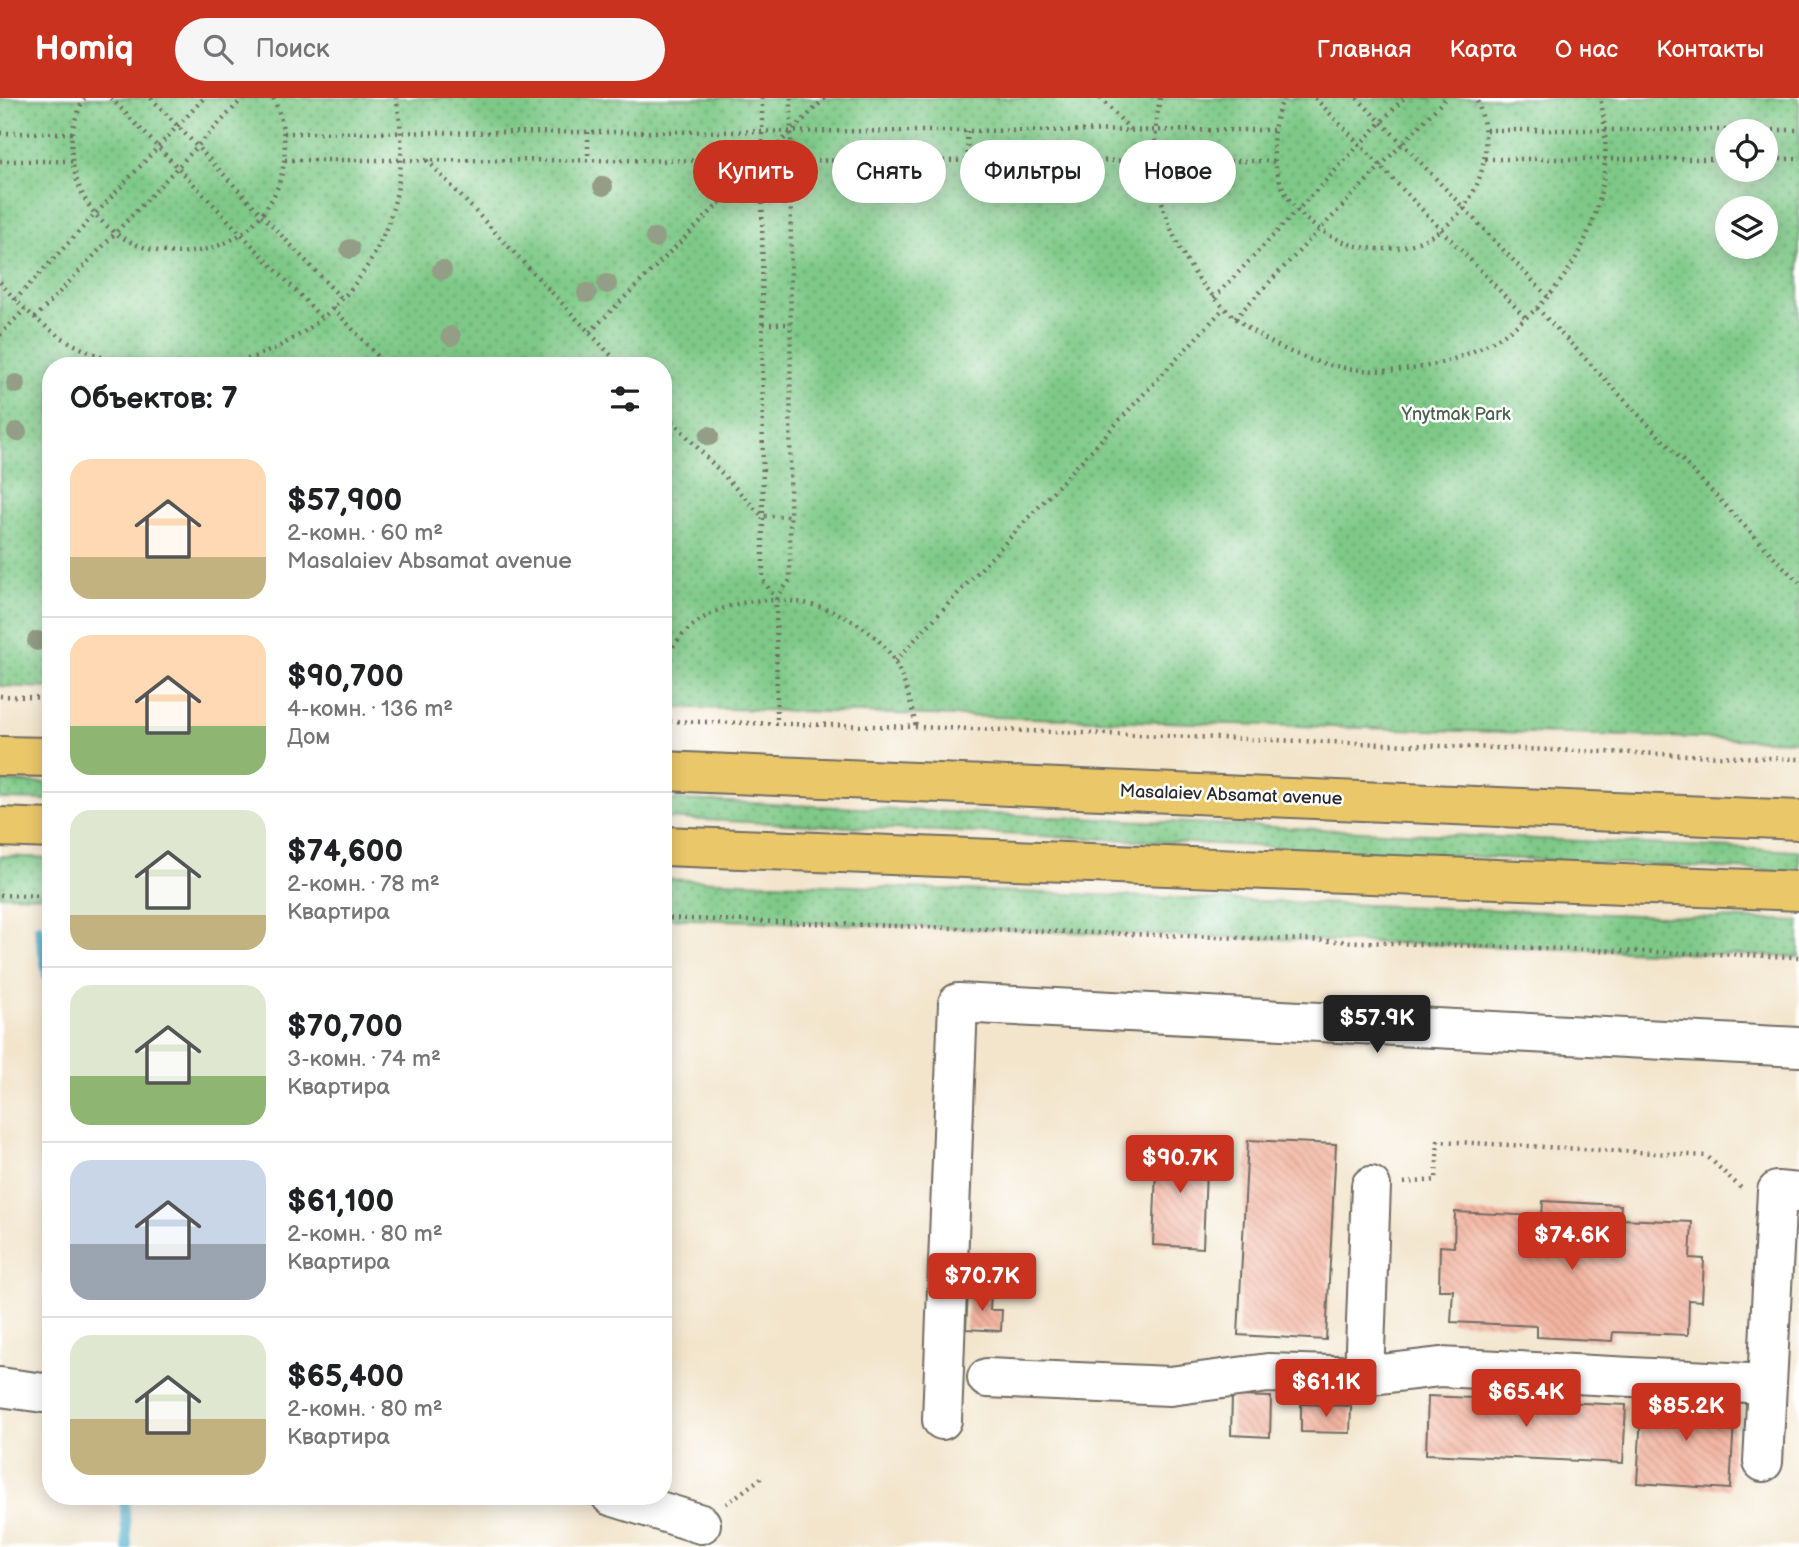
<!DOCTYPE html>
<html lang="ru">
<meta charset="utf-8">
<style>
:root{--surface:#fff;--page:#f6f6f6;--text:#202124;--muted:#757577;--line:#e0e0e0;--accent:#c8321e}
body{margin:0;font-family:"Balsamiq Sans",sans-serif;background:var(--page);color:var(--text);height:100vh;display:flex;flex-direction:column;font-size:26px;white-space:nowrap}
*{box-sizing:border-box;margin:0}
p{font-size:23px;color:var(--muted)}
.icon{flex:none;width:38px;height:38px;fill:none;stroke:currentColor;stroke-width:2;stroke-linecap:round;stroke-linejoin:round}
.map{position:relative;flex:1;overflow:hidden}
.side{position:absolute;left:42px;top:259px;width:630px;height:1148px;display:flex;flex-direction:column;background:var(--surface);border-radius:28px;box-shadow:0 4px 18px #0003}
.side>*{flex:none}
.guide{position:absolute;left:693px;top:42px;width:665px;height:63px;display:flex;gap:14px}
.tools{position:absolute;left:1715px;top:21px;display:grid;gap:14px}
.tools a{display:grid;place-items:center;width:63px;height:63px;border-radius:50%;background:var(--surface);box-shadow:0 4px 18px #0003;font-size:35px}
.price{position:absolute;translate:-50% -60px;padding:0 16px;border-radius:7px;background:var(--accent);color:#fff;font-size:23px;line-height:46px;filter:drop-shadow(0 2px 4px #0008)}
.price::after{content:'';position:absolute;left:50%;top:42px;width:21px;height:16px;margin-left:-10px;background:inherit;clip-path:polygon(0 0,100% 0,50% 100%)}
.price.current{background:#222;color:#fff}
ul{padding:0;list-style:none}
li{display:flex;align-items:center;gap:21px;height:175px;padding:0 28px}
li+li{border-top:2px solid var(--line)}
li span{display:grid;place-items:center;flex:none;width:196px;height:140px;border-radius:21px;color:#555}
li>.icon{margin-inline-start:auto}
span .icon{width:84px;height:84px;fill:#fffc;stroke-width:1}
li b{font-size:30px}
h2{display:flex;justify-content:space-between;align-items:center;height:84px;padding:0 28px;font-size:30px}
.pill{padding:0 24px;border-radius:32px;background:var(--surface);box-shadow:0 4px 18px #0003;font-size:24px;line-height:63px}
.pill.current{background:var(--accent);color:#fff}
header{display:flex;align-items:center;gap:42px;box-sizing:border-box;height:98px;padding:0 35px;background:var(--accent);color:#fff}
header strong{font-size:33px}
nav{display:flex;gap:38px;margin-inline-start:auto;font-size:24px}
.search{width:490px;height:63px;background:var(--page);display:flex;align-items:center;gap:18px;box-sizing:border-box;padding:0 24px;border-radius:38px;color:var(--muted);font-size:26px}
.map>svg:first-child{display:block}
.grass{fill:url(#grass-dots);stroke:#547a59;stroke-width:2;fill-rule:evenodd}
.lines{fill:none;stroke-linecap:round;stroke-linejoin:round}
.stream{stroke:#4aaeca;stroke-width:10}
.building{fill:url(#building-back-hatch)}
.minor-casing{stroke:#716c63;stroke-width:42}
.major-casing{stroke:#716c63;stroke-width:42}
.path{stroke:#716c63;stroke-width:4.5;stroke-dasharray:2 5;stroke-linecap:butt}
.minor{stroke:#fff;stroke-width:38}
.major{stroke:#eac769;stroke-width:38}
.tree{fill:#949d85}
.labels{text-anchor:middle;dominant-baseline:central;stroke-width:5;stroke-linejoin:round;paint-order:stroke}
.park-label{font-size:18px;fill:#48624b;stroke:#fff}
.street-label{font-size:18px;fill:#2b2b2b;stroke:#fff}
</style>
<header>
<strong>Homiq</strong>
<div class="search"><svg class="icon" aria-label="search" viewBox="0 0 24 24"><circle cx="10" cy="10" r="6"/><path d="M15 15l6 6"/></svg>Поиск</div>
<nav><a>Главная</a><a>Карта</a><a>О нас</a><a>Контакты</a></nav>
</header>
<div class="map">
<svg width="1799" height="1449" viewBox="0 0 1799 1449">
<defs>
<pattern id="grass-dots" width="8" height="8" patternUnits="userSpaceOnUse" patternTransform="scale(1.75)"><rect width="8" height="8" fill="#7ec987"/><path d="M2 2h.1M6 6h.1" fill="none" stroke="#67a36f" stroke-width="1.8" stroke-linecap="round"/></pattern>
<pattern id="building-back-hatch" width="6" height="6" patternUnits="userSpaceOnUse" patternTransform="scale(1.75)"><rect width="6" height="6" fill="#f2b29e"/><path d="M-1 5l2 2M0 0l6 6M5-1l2 2" fill="none" stroke="#d09988"/></pattern>
</defs>
<rect width="100%" height="100%" fill="#fff"/>
<filter id="ink" filterUnits="userSpaceOnUse"><feTurbulence type="fractalNoise" baseFrequency=".0143" numOctaves="2"/><feDisplacementMap in="SourceGraphic" scale="14" xChannelSelector="R" yChannelSelector="G"/><feConvolveMatrix kernelMatrix="1 2 1 2 8 2 1 2 1" color-interpolation-filters="sRGB"/></filter>
<filter id="wash" filterUnits="userSpaceOnUse"><feTurbulence type="fractalNoise" baseFrequency=".00686" numOctaves="4" result="noise"/><feDisplacementMap in="SourceGraphic" scale="28" xChannelSelector="R" yChannelSelector="G"/><feGaussianBlur stdDeviation="1.57" result="paint"/><feColorMatrix in="noise" values="0 0 0 0 0 0 0 0 0 0 0 0 0 0 0 0 0 1.4 0 .05"/><feComposite in="paint" operator="in"/></filter>
<g filter="url(#wash)">
<rect width="100%" height="100%" fill="#f2e5cc"/>
<g class="grass">
<path d="M0 0H1799V643L663 609V268H51V590L0 588ZM1727 33H1766V72H1727ZM1727 110H1766V149H1727Z"/>
<path d="M0 684 51 685V702L0 701Z"/>
<path d="M663 701 1799 753V774L663 720Z"/>
<path d="M0 758 51 760V798L0 797Z"/>
<path d="M663 781 1799 823V859L663 820Z"/>
</g>
<g class="lines">
<g class="stream">
<path d="M39 830 51 899"/>
<path d="M124 1398 127 1449"/>
</g>
</g>
<g id="blocks">
<g class="building">
<path d="M1248 1042 1336 1046 1326 1242 1238 1237Z"/>
<path d="M1157 1045 1207 1047 1203 1150 1153 1147Z"/>
<path d="M1543 1103 1621 1107 1620 1121 1692 1124 1690 1160 1704 1161 1702 1203 1689 1202 1688 1237 1613 1234 1612 1243 1537 1239V1228L1451 1224 1453 1192H1439L1440 1148 1454 1149 1455 1114 1542 1118Z"/>
<path d="M968 1194 991 1195 990 1212H1002L1001 1233 966 1231Z"/>
<path d="M1232 1298 1271 1299 1270 1339 1231 1337Z"/>
<path d="M1428 1298 1626 1307 1623 1365 1426 1356Z"/>
<path d="M1642 1300 1735 1306 1730 1391 1637 1385Z"/>
<path d="M1301 1306 1351 1308 1350 1335 1301 1334Z"/>
</g>
</g>
</g>
<g filter="url(#ink)">
<use href="#blocks" fill-opacity="0" stroke="#716c63" stroke-width="2"/>
<g class="lines">
<g class="minor-casing">
<g id="minor">
<path d="M1364 1278 1371 1088"/>
<path d="M987 1280 1170 1288 1268 1275 1364 1278 1440 1269 1767 1286"/>
<path d="M0 1289 51 1296"/>
<path d="M942 1322 958 905 1799 949"/>
<path d="M1763 1364 1777 1093 1799 1095"/>
<path d="M611 1398 701 1426"/>
</g>
</g>
<g class="major-casing">
<g id="major">
<path d="M0 658 51 659"/>
<path d="M663 673 1799 722"/>
<path d="M0 729 51 731"/>
<path d="M663 748 1799 793"/>
</g>
</g>
<g class="path">
<path d="M84 0C79 11 74 23 72 35 64 120 142 176 220 147 247 137 268 114 278 88 289 59 286 28 273 0"/>
<path d="M111 0 322 220"/>
<path d="M151 0 342 201"/>
<path d="M762 0 763 482 776 501 777 626"/>
<path d="M1100 0 1131 32"/>
<path d="M1160 0C1153 40 1153 81 1167 120 1210 247 1356 309 1478 251 1524 229 1562 191 1584 144 1605 100 1611 48 1600 0"/>
<path d="M1284 0C1270 28 1270 59 1282 88 1291 108 1305 123 1324 134 1415 190 1517 98 1476 0"/>
<path d="M1315 0 1526 220"/>
<path d="M1357 0 1402 45 1548 199"/>
<path d="M1486 32H1799"/>
<path d="M967 33 968 62"/>
<path d="M588 34V62"/>
<path d="M0 35H72"/>
<path d="M284 35 1274 32"/>
<path d="M1485 61H1727"/>
<path d="M1766 61H1799"/>
<path d="M285 62 1274 63"/>
<path d="M427 62 621 268"/>
<path d="M0 63H72"/>
<path d="M0 184C34 226 80 258 134 268"/>
<path d="M1214 200 1404 0"/>
<path d="M15 202 204 0"/>
<path d="M333 210 387 268"/>
<path d="M1537 210 1799 485"/>
<path d="M35 220 243 0"/>
<path d="M1235 220 1446 0"/>
<path d="M763 226H791"/>
<path d="M590 234 825 0"/>
<path d="M0 237 25 211"/>
<path d="M220 268C345 245 423 123 396 0"/>
<path d="M663 313 762 418H790"/>
<path d="M776 501 790 482 791 0"/>
<path d="M895 563 1224 210"/>
<path d="M663 567C699 482 825 486 882 546 902 567 910 601 916 629"/>
<path d="M0 598 51 600"/>
<path d="M663 623 916 629 1799 661"/>
<path d="M0 797 51 798"/>
<path d="M663 820 1799 859"/>
<path d="M1404 1085 1436 1082 1438 1043 1707 1058 1741 1090"/>
<path d="M726 1406 761 1380"/>
</g>
<use href="#minor" class="minor"/>
<use href="#major" class="major"/>
</g>
<g class="tree">
<circle cx="603" cy="88" r="10"/>
<circle cx="655" cy="140" r="10"/>
<circle cx="350" cy="151" r="10"/>
<circle cx="442" cy="172" r="10"/>
<circle cx="607" cy="186" r="10"/>
<circle cx="587" cy="195" r="10"/>
<circle cx="451" cy="238" r="10"/>
<circle cx="16" cy="286" r="10"/>
<circle cx="17" cy="334" r="10"/>
<circle cx="709" cy="338" r="10"/>
<circle cx="37" cy="543" r="10"/>
</g>
</g>
<g class="labels">
<g class="park-label">
<text x="1456" y="316">Ynytmak Park</text>
</g>
<g class="street-label">
<text transform="translate(1231 697) rotate(2)">Masalaiev Absamat avenue</text>
</g>
</g>
</svg>
<div class="tools">
<a><svg class="icon" aria-label="locate" viewBox="0 0 24 24"><circle cx="12" cy="12" r="6"/><path d="M12 2v4M12 18v4M2 12h4M18 12h4"/></svg></a>
<a><svg class="icon" aria-label="layers" viewBox="0 0 24 24"><path d="M12 4l9 5-9 5-9-5zM3 14l9 5 9-5"/></svg></a>
</div>
<b class="price current" style="left:1377px;top:957px">$57.9K</b>
<b class="price" style="left:1180px;top:1097px">$90.7K</b>
<b class="price" style="left:1572px;top:1174px">$74.6K</b>
<b class="price" style="left:982px;top:1215px">$70.7K</b>
<b class="price" style="left:1326px;top:1321px">$61.1K</b>
<b class="price" style="left:1526px;top:1331px">$65.4K</b>
<b class="price" style="left:1686px;top:1345px">$85.2K</b>
<div class="guide">
<a class="pill current">Купить</a>
<a class="pill">Снять</a>
<a class="pill">Фильтры</a>
<a class="pill">Новое</a>
</div>
<section class="side">
<h2>Объектов: 7<svg class="icon" aria-label="filters" viewBox="0 0 24 24"><path d="M4 7h16M4 17h16"/><circle cx="9" cy="7" r="2"/><circle cx="15" cy="17" r="2"/></svg></h2>
<ul>
<li><span style="background:linear-gradient(#ffd9b3 70%,#c2b280 0)"><svg class="icon" aria-label="home" viewBox="0 0 24 24"><path d="M3 11l9-7 9 7M6 9v11h12V9"/></svg></span><div><b>$57,900</b><p>2-комн. · 60 m²</p><p>Masalaiev Absamat avenue</p></div></li>
<li><span style="background:linear-gradient(#ffd9b3 65%,#8fb573 0)"><svg class="icon" aria-label="home" viewBox="0 0 24 24"><path d="M3 11l9-7 9 7M6 9v11h12V9"/></svg></span><div><b>$90,700</b><p>4-комн. · 136 m²</p><p>Дом</p></div></li>
<li><span style="background:linear-gradient(#dfe7d0 75%,#c2b280 0)"><svg class="icon" aria-label="home" viewBox="0 0 24 24"><path d="M3 11l9-7 9 7M6 9v11h12V9"/></svg></span><div><b>$74,600</b><p>2-комн. · 78 m²</p><p>Квартира</p></div></li>
<li><span style="background:linear-gradient(#dfe7d0 65%,#8fb573 0)"><svg class="icon" aria-label="home" viewBox="0 0 24 24"><path d="M3 11l9-7 9 7M6 9v11h12V9"/></svg></span><div><b>$70,700</b><p>3-комн. · 74 m²</p><p>Квартира</p></div></li>
<li><span style="background:linear-gradient(#c9d6e8 60%,#9aa5b1 0)"><svg class="icon" aria-label="home" viewBox="0 0 24 24"><path d="M3 11l9-7 9 7M6 9v11h12V9"/></svg></span><div><b>$61,100</b><p>2-комн. · 80 m²</p><p>Квартира</p></div></li>
<li><span style="background:linear-gradient(#dfe7d0 60%,#c2b280 0)"><svg class="icon" aria-label="home" viewBox="0 0 24 24"><path d="M3 11l9-7 9 7M6 9v11h12V9"/></svg></span><div><b>$65,400</b><p>2-комн. · 80 m²</p><p>Квартира</p></div></li>
</ul>
</section>
</div>
